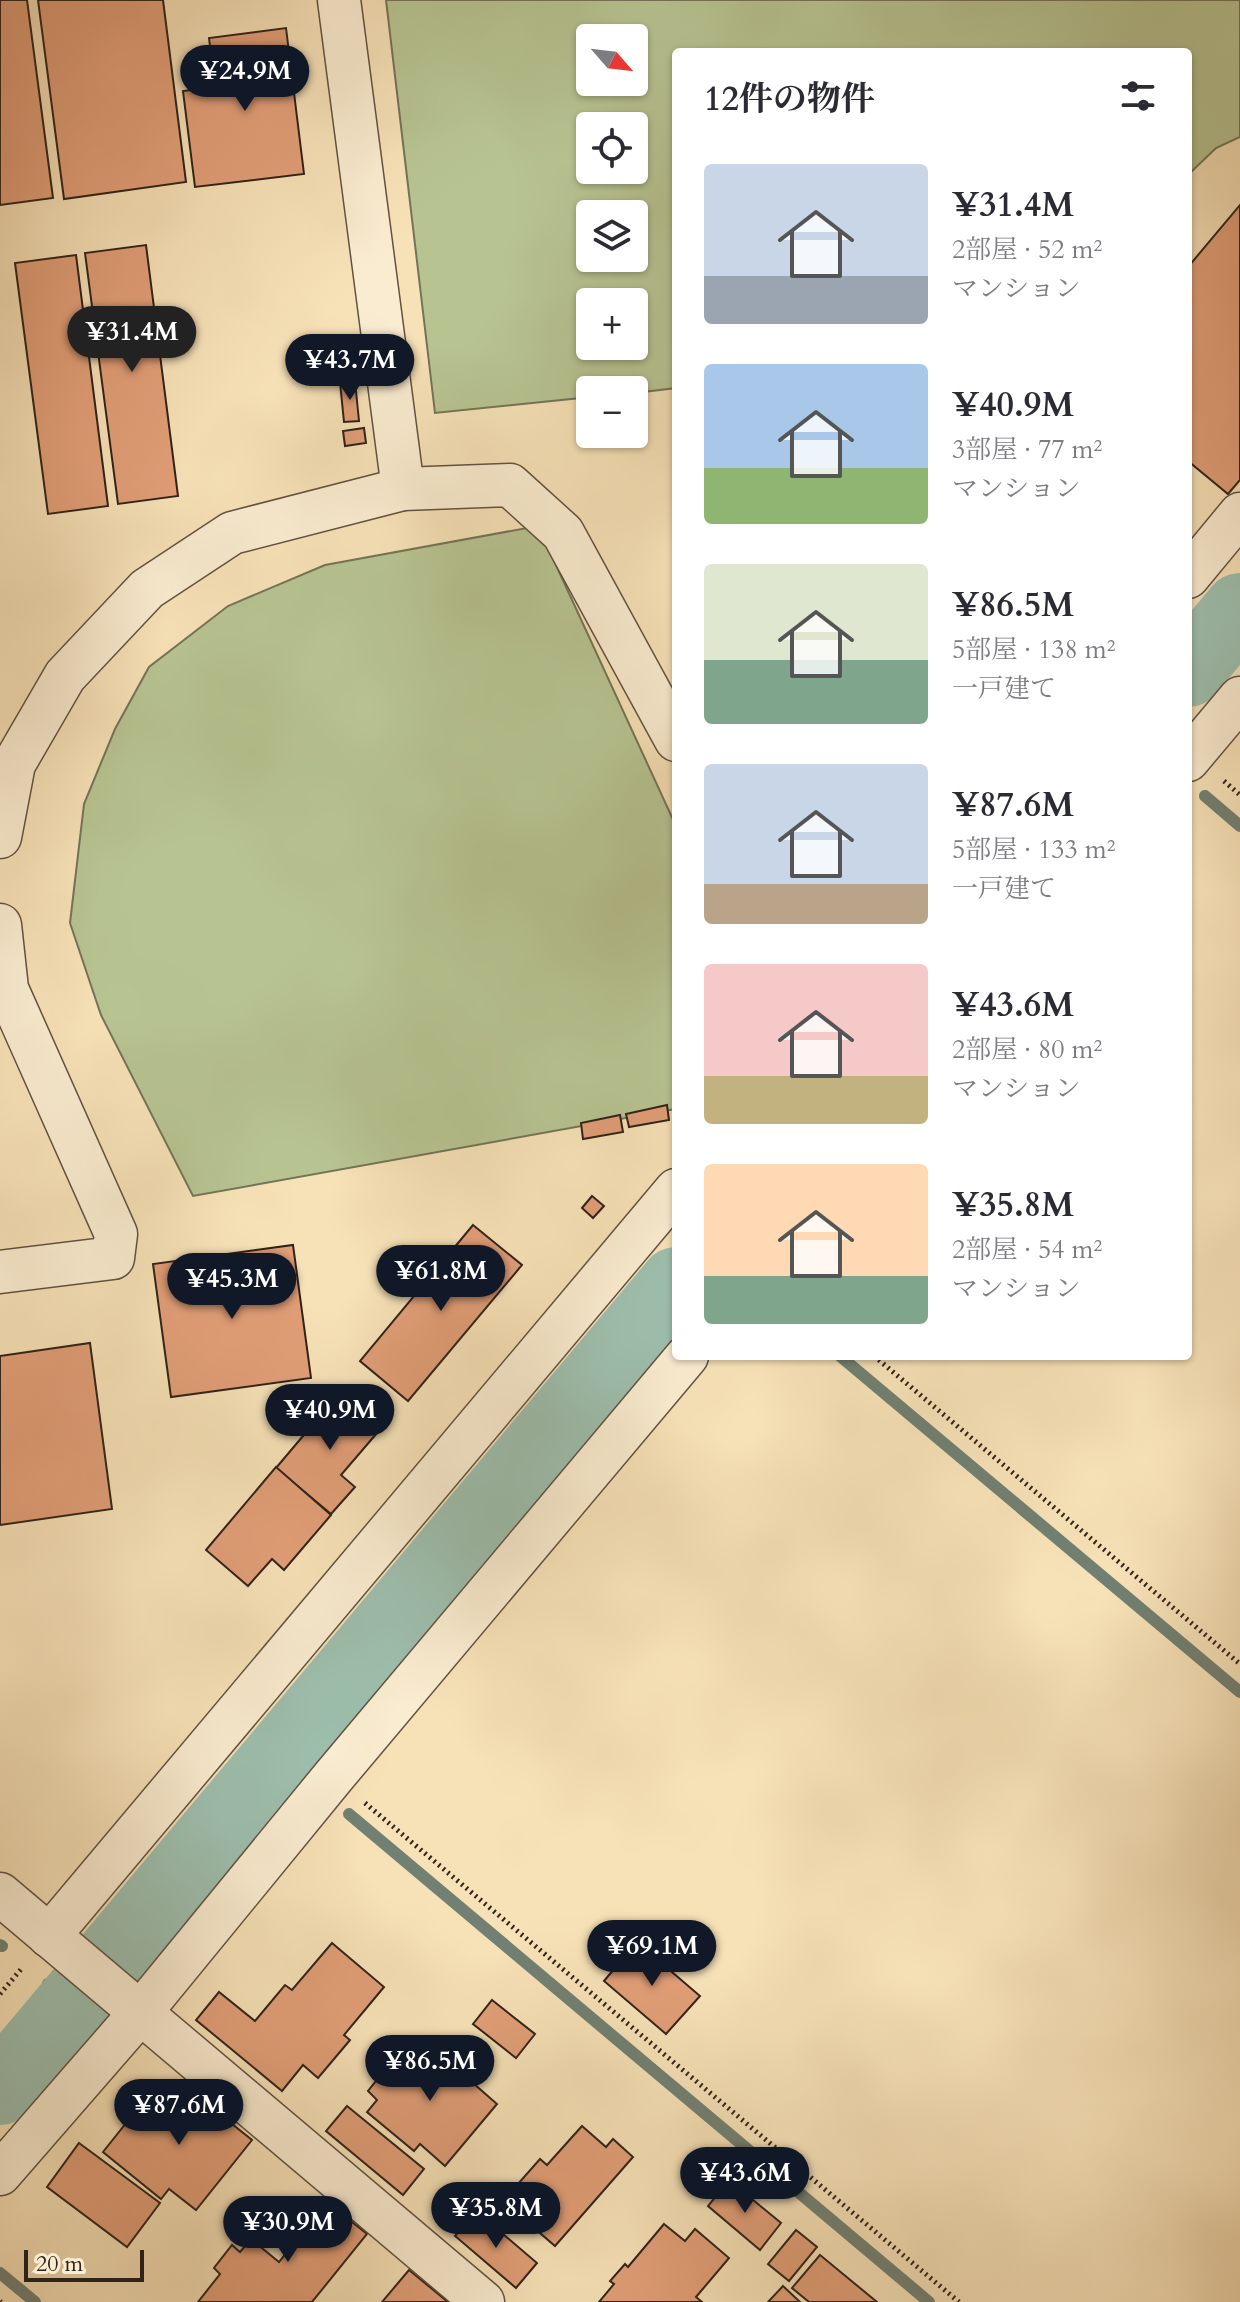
<!DOCTYPE html>
<html lang="ja">
<meta charset="utf-8">
<style>
:root{--surface:#fff;--page:#f7f7f7;--text:#2b2b33;--muted:#7c7c81;--accent:#111827}
body{margin:0;font-family:Cardo,"Noto Serif JP",serif;background:var(--page);color:var(--text);height:100vh;display:flex;flex-direction:column;font-size:30px;white-space:nowrap}
*{box-sizing:border-box;margin:0}
p{font-size:26px;color:var(--muted)}
.icon{flex:none;width:44px;height:44px;fill:none;stroke:currentColor;stroke-width:2;stroke-linecap:round;stroke-linejoin:round}
.map{position:relative;flex:1;overflow:hidden}
.drawer{position:absolute;left:672px;top:48px;width:520px;height:1312px;display:flex;flex-direction:column;background:var(--surface);border-radius:8px;box-shadow:0 2px 6px #0004}
.drawer>*{flex:none}
.needle{width:52px;rotate:118deg}
.controls{position:absolute;left:576px;top:24px;display:grid;gap:16px}
.controls a{display:grid;place-items:center;width:72px;height:72px;border-radius:8px;background:var(--surface);box-shadow:0 2px 6px #0004;font-size:40px}
.scale{position:absolute;left:24px;bottom:20px;width:120px;box-sizing:border-box;padding-left:8px;border:4px solid #30231a;border-top:0;font-size:22px;line-height:28px;white-space:nowrap;color:#30231a;-webkit-text-stroke:6px #faecd0;paint-order:stroke}
.price{position:absolute;translate:-50% -68px;padding:0 18px;border-radius:28px;background:var(--accent);color:#fff;font-size:26px;line-height:52px;filter:drop-shadow(0 2px 4px #0008)}
.price::after{content:'';position:absolute;left:50%;top:48px;width:24px;height:18px;margin-left:-12px;background:inherit;clip-path:polygon(0 0,100% 0,50% 100%)}
.price.active{background:#222;color:#fff}
ul{padding:0;list-style:none}
li{display:flex;align-items:center;gap:24px;height:200px;padding:0 32px}
li span{display:grid;place-items:center;flex:none;width:224px;height:160px;border-radius:8px;color:#555}
li>.icon{margin-inline-start:auto}
span .icon{width:96px;height:96px;fill:#fffc;stroke-width:1}
li b{font-size:34px}
h2{display:flex;justify-content:space-between;align-items:center;height:96px;padding:0 32px;font-size:34px}
.map>svg:first-child{display:block}
.green{fill:#b7c492;stroke:#747456;stroke-width:2;fill-rule:evenodd}
.lines{fill:none;stroke-linecap:round;stroke-linejoin:round}
.stream{stroke:#718072;stroke-width:12}
.river{stroke:#9dbead;stroke-width:72}
.building{fill:#e19e77;stroke:#30231a;stroke-width:2}
.street-casing{stroke:#625241;stroke-width:45}
.path{stroke:#30231a;stroke-width:5;stroke-dasharray:2 4;stroke-linecap:butt}
.street{stroke:#faecd0;stroke-width:42}
</style>
<div class="map">
<svg width="1240" height="2302" viewBox="0 0 1240 2302">
<rect width="100%" height="100%" fill="#f7e1b7"/>
<filter id="stains"><feTurbulence type="fractalNoise" baseFrequency=".0025" numOctaves="4"/><feColorMatrix values="0 0 0 0 .2 0 0 0 0 .09 0 0 0 0 .02 0 0 0 .5 -.17"/></filter>
<radialGradient id="worn" r=".72"><stop offset=".6" stop-color="#630" stop-opacity="0"/><stop offset="1" stop-color="#630" stop-opacity=".3"/></radialGradient>
<g class="green">
<path d="M386 0H1240V137L1216 148 1188 175V52H676V388L634 393V390H590V397L435 413ZM590 38H634V82H590ZM590 126H634V170H590ZM590 214H634V258H590ZM590 302H634V346H590Z"/>
<path d="M538 526 676 826V1109L193 1196 101 1015 70 923 84 804 115 729 149 667 228 606 325 565Z"/>
</g>
<g class="lines">
<g class="stream">
<path d="M1205 796 1240 826"/>
<path d="M840 1356 1240 1692"/>
<path d="M280 1755 293 1766"/>
<path d="M349 1814 929 2302"/>
<path d="M0 1945 2 1946"/>
<path d="M48 1984 71 2004"/>
<path d="M0 2273 35 2302"/>
</g>
<g class="river">
<path d="M1188 671 1240 609"/>
<path d="M0 2089 676 1283"/>
</g>
</g>
<g class="building">
<path d="M0 0H27L53 198 0 205Z"/>
<path d="M38 0H163L186 182 64 199Z"/>
<path d="M286 28 304 174 195 187 183 91 215 87 209 38Z"/>
<path d="M1240 205V480L1228 494 1188 461V267Z"/>
<path d="M146 245 178 496 118 504 85 253Z"/>
<path d="M76 255 108 506 48 514 15 263Z"/>
<path d="M355 381 359 421 344 422 340 382Z"/>
<path d="M364 428 366 443 345 446 343 431Z"/>
<path d="M667 1105 669 1120 629 1127 626 1114Z"/>
<path d="M620 1115 623 1132 583 1139 581 1123Z"/>
<path d="M592 1196 604 1206 593 1218 582 1208Z"/>
<path d="M473 1225 522 1265 408 1401 360 1361Z"/>
<path d="M293 1245 311 1378 171 1397 153 1264Z"/>
<path d="M90 1343 112 1509 0 1525V1356Z"/>
<path d="M341 1391 383 1426 341 1475 355 1487 331 1514 276 1468Z"/>
<path d="M276 1467 331 1515 284 1570 272 1559 248 1586 206 1550Z"/>
<path d="M637 1942 700 1996 666 2034 604 1981Z"/>
<path d="M332 1943 384 1987 344 2035 350 2040 318 2078 303 2065 282 2091 196 2020 219 1992 255 2021 285 1985 292 1990Z"/>
<path d="M492 2000 535 2034 516 2058 473 2024Z"/>
<path d="M428 2038 476 2079 473 2083 497 2104 445 2166 420 2144 414 2151 367 2112 377 2100 368 2091 388 2066 397 2074Z"/>
<path d="M178 2081 252 2140 196 2210 169 2189 161 2199 103 2152 139 2107 150 2116Z"/>
<path d="M347 2106 424 2169 403 2195 326 2131Z"/>
<path d="M582 2126 606 2147 613 2139 633 2157 555 2246 503 2201 540 2159 547 2165Z"/>
<path d="M79 2143 160 2203 127 2247 47 2187Z"/>
<path d="M729 2180 781 2223 760 2250 708 2206Z"/>
<path d="M327 2202 367 2234 312 2302H198L220 2274 214 2268 232 2245 240 2252 251 2239 279 2262Z"/>
<path d="M476 2211 537 2263 516 2288 455 2236Z"/>
<path d="M664 2224 685 2241 695 2229 729 2258 696 2297 702 2302H599L614 2284 610 2281 625 2264 628 2267Z"/>
<path d="M796 2230 817 2247 789 2281 768 2264Z"/>
<path d="M820 2255 877 2302H809L792 2288Z"/>
<path d="M409 2270 448 2302H382Z"/>
<path d="M783 2286 800 2302H768Z"/>
</g>
<g class="lines">
<g class="street-casing">
<g id="street">
<path d="M339 0 403 489 510 485 563 533 676 740"/>
<path d="M1188 577 1240 514"/>
<path d="M1188 760 1240 698"/>
<path d="M0 837 14 764 65 676 147 589 232 533 403 489"/>
<path d="M0 925 7 989 116 1234 113 1258 0 1272"/>
<path d="M0 1894 483 2302"/>
<path d="M49 1936 676 1190"/>
<path d="M0 2174 140 2013 334 1776 687 1356"/>
</g>
</g>
<g class="path">
<path d="M1224 781 1240 795"/>
<path d="M874 1356 1240 1664"/>
<path d="M365 1803 959 2302"/>
<path d="M0 1994 23 1967"/>
<path d="M0 2301 1 2302"/>
</g>
<use href="#street" class="street"/>
</g>
<rect width="100%" height="100%" filter="url(#stains)"/>
<rect width="100%" height="100%" fill="url(#worn)"/>
</svg>
<div class="controls">
<a><svg class="needle" viewBox="-14 -14 28 28"><path d="M0-13l5 13h-10z" fill="#e53935"/><path d="M0 13l5-13h-10z" fill="#7c7c81"/></svg></a>
<a><svg class="icon" aria-label="locate" viewBox="0 0 24 24"><circle cx="12" cy="12" r="6"/><path d="M12 2v4M12 18v4M2 12h4M18 12h4"/></svg></a>
<a><svg class="icon" aria-label="layers" viewBox="0 0 24 24"><path d="M12 4l9 5-9 5-9-5zM3 14l9 5 9-5"/></svg></a>
<a>+</a>
<a>−</a>
</div>
<div class="scale">20 m</div>
<b class="price" style="left:245px;top:113px">¥24.9M</b>
<b class="price active" style="left:132px;top:374px">¥31.4M</b>
<b class="price" style="left:350px;top:402px">¥43.7M</b>
<b class="price" style="left:441px;top:1313px">¥61.8M</b>
<b class="price" style="left:232px;top:1321px">¥45.3M</b>
<b class="price" style="left:330px;top:1452px">¥40.9M</b>
<b class="price" style="left:652px;top:1988px">¥69.1M</b>
<b class="price" style="left:430px;top:2103px">¥86.5M</b>
<b class="price" style="left:179px;top:2147px">¥87.6M</b>
<b class="price" style="left:745px;top:2215px">¥43.6M</b>
<b class="price" style="left:496px;top:2250px">¥35.8M</b>
<b class="price" style="left:288px;top:2264px">¥30.9M</b>
<section class="drawer">
<h2>12件の物件<svg class="icon" aria-label="filters" viewBox="0 0 24 24"><path d="M4 7h16M4 17h16"/><circle cx="9" cy="7" r="2"/><circle cx="15" cy="17" r="2"/></svg></h2>
<ul>
<li><span style="background:linear-gradient(#c9d6e8 70%,#9aa5b1 0)"><svg class="icon" aria-label="home" viewBox="0 0 24 24"><path d="M3 11l9-7 9 7M6 9v11h12V9"/></svg></span><div><b>¥31.4M</b><p>2部屋 · 52 m²</p><p>マンション</p></div></li>
<li><span style="background:linear-gradient(#a9c7e8 65%,#8fb573 0)"><svg class="icon" aria-label="home" viewBox="0 0 24 24"><path d="M3 11l9-7 9 7M6 9v11h12V9"/></svg></span><div><b>¥40.9M</b><p>3部屋 · 77 m²</p><p>マンション</p></div></li>
<li><span style="background:linear-gradient(#dfe7d0 60%,#7fa58c 0)"><svg class="icon" aria-label="home" viewBox="0 0 24 24"><path d="M3 11l9-7 9 7M6 9v11h12V9"/></svg></span><div><b>¥86.5M</b><p>5部屋 · 138 m²</p><p>一戸建て</p></div></li>
<li><span style="background:linear-gradient(#c9d6e8 75%,#b9a48a 0)"><svg class="icon" aria-label="home" viewBox="0 0 24 24"><path d="M3 11l9-7 9 7M6 9v11h12V9"/></svg></span><div><b>¥87.6M</b><p>5部屋 · 133 m²</p><p>一戸建て</p></div></li>
<li><span style="background:linear-gradient(#f6c9c9 70%,#c2b280 0)"><svg class="icon" aria-label="home" viewBox="0 0 24 24"><path d="M3 11l9-7 9 7M6 9v11h12V9"/></svg></span><div><b>¥43.6M</b><p>2部屋 · 80 m²</p><p>マンション</p></div></li>
<li><span style="background:linear-gradient(#ffd9b3 70%,#7fa58c 0)"><svg class="icon" aria-label="home" viewBox="0 0 24 24"><path d="M3 11l9-7 9 7M6 9v11h12V9"/></svg></span><div><b>¥35.8M</b><p>2部屋 · 54 m²</p><p>マンション</p></div></li>
</ul>
</section>
</div>
